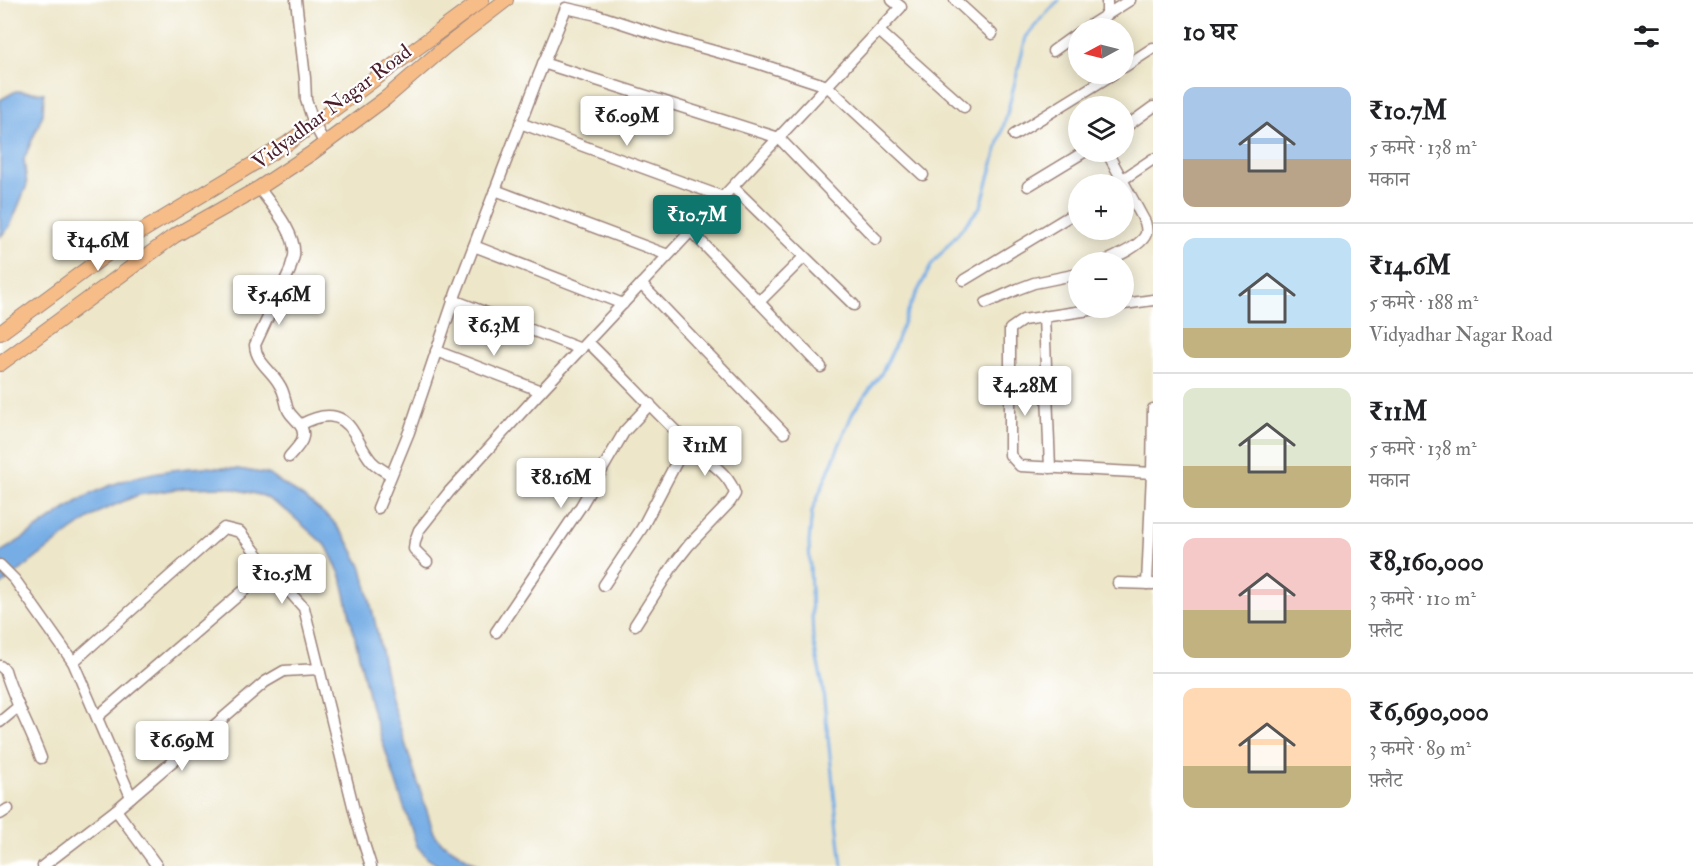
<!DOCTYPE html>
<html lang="hi">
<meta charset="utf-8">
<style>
:root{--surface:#fff;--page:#f2f2f2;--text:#202124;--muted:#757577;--line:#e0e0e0;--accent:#0f766e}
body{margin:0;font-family:"IM FELL Double Pica","Noto Serif Devanagari",serif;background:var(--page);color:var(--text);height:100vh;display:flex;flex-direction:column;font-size:22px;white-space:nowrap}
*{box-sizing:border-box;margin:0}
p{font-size:20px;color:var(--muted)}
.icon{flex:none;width:33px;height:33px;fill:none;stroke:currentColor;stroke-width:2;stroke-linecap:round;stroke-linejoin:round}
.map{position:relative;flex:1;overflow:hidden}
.panel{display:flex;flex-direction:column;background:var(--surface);width:540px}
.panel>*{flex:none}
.needle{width:39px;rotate:263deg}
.buttons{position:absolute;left:1068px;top:18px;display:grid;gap:12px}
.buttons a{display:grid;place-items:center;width:66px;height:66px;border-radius:50%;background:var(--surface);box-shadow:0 3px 15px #0003;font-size:30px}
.price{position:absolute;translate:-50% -51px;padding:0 14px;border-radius:6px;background:#fff;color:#222;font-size:20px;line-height:39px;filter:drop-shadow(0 2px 3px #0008)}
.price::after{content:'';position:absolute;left:50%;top:36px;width:18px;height:14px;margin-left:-9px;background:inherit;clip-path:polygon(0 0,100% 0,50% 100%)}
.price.on{background:var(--accent);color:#fff}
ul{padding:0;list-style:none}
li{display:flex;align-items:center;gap:18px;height:150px;padding:0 30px}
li+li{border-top:2px solid var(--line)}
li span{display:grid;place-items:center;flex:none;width:168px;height:120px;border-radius:12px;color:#555}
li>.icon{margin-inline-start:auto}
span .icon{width:72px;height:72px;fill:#fffc;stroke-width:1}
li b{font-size:26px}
h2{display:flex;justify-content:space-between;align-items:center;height:72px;padding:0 30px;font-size:26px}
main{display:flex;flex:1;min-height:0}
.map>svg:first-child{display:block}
.water{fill:#76ade5;stroke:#606688;stroke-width:1.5}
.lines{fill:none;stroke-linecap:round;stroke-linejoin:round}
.stream{stroke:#76ade5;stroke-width:3}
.minor-casing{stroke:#9c827a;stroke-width:13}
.major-casing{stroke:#9c827a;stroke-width:16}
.minor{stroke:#fff;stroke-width:10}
.major{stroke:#f7bd88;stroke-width:14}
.labels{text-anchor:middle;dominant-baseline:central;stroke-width:4.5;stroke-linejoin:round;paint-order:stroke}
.street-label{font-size:21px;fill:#4a1f2b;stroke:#fff}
</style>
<main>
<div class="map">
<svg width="1153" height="866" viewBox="0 0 1153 866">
<rect width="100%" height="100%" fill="#fff"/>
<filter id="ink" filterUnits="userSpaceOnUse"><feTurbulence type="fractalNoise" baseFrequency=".0167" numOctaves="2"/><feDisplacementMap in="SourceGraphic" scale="12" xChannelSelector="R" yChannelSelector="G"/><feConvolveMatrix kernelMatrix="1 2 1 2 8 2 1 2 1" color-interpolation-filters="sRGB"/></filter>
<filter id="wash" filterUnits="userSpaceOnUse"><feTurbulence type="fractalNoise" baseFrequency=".008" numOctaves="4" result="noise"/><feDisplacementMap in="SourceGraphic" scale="24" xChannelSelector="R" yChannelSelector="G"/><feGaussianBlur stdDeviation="1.35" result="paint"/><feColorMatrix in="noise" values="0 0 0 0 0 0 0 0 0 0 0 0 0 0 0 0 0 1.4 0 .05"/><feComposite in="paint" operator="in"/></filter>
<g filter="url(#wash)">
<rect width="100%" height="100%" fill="#ede6c9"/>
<g class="water">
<path d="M16 91 44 93 43 114 24 159 27 185 10 226 0 237V100Z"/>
<path d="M204 467 238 469 268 474 305 498 332 520 347 540 362 568 375 622 391 699 434 833 441 842 479 866H439L427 858 417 846 370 704 341 576 327 547 287 511 264 496 226 487 184 488 138 495 101 511 71 531 0 586V552C29 536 56 514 85 497 122 477 162 469 204 467Z"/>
</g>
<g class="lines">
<path class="stream" d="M842 866 822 682 813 640 809 542 812 511 853 412 881 374 892 352 910 306 932 264 981 206 1008 110 1026 37 1041 19 1059 0"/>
</g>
</g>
<g filter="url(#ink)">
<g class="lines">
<g class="minor-casing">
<g id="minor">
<path d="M296 0 305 78 306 100 314 124 325 144"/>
<path d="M955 0 992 34"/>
<path d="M1107 0V14"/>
<path d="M1086 28 1130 0"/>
<path d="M879 31 964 107"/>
<path d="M1053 51 1078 33"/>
<path d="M543 63 779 138 876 239"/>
<path d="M1124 67 1153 48"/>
<path d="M520 123 723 197"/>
<path d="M1124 128 1153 107"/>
<path d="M1014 135 1113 74"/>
<path d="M1116 184 1153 159"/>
<path d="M1028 186 1084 152"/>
<path d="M733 187 854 305"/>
<path d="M259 188C271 205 297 233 294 256 293 260 291 265 290 270L255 345C256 362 271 370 279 384 285 392 285 402 288 410 291 416 296 419 300 425 309 438 297 447 289 457"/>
<path d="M495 190 668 255"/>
<path d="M691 231 821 367"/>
<path d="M474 246 623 304"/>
<path d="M1104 262C1115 257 1139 247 1145 236 1148 231 1146 226 1145 222L1107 152"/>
<path d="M964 280 1078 211"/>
<path d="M641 284 784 433"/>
<path d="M453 300 581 349"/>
<path d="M759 302 804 257"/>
<path d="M986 303 1018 289 1034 283 1078 274"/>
<path d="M1124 304 1153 300"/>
<path d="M1103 308 1023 320 1010 329V455L1020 466 1153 473"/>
<path d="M1044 316 1050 468"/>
<path d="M588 342C623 376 656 413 692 447 707 462 729 472 735 494L730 502 689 545 674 564 635 625"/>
<path d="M436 351 541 391"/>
<path d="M300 425C320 414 341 410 354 433 359 441 363 450 369 458 374 466 383 470 391 475"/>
<path d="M378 508 409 432 456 293 538 77 566 8 597 15 671 39 757 63 827 86 923 175"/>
<path d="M427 562 414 549 415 541 419 530 449 492 541 391 901 7 892 0"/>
<path d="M0 565 15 580 73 662 131 797"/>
<path d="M1118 583 1153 584"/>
<path d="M1147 584 1152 473 1153 409"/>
<path d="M604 585 642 528 687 442"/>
<path d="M496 632 581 506 624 432 650 404"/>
<path d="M73 662 224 528 240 532 269 569 304 608 357 822 371 866"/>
<path d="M0 666 5 670C14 701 30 728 41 758"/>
<path d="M97 717 269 569"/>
<path d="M0 722 18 707"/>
<path d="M116 810 157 866"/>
<path d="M0 814 8 809"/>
<path d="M43 866 116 810 265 682 284 671 319 669"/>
</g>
</g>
<g class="major-casing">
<g id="major">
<path d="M0 333 122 243 288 143 482 0"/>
<path d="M0 364 174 236 259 188 312 153 386 98 445 47 506 0"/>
</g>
</g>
<use href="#minor" class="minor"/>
<use href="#major" class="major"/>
</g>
</g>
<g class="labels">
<g class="street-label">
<text transform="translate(332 107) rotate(-37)">Vidyadhar Nagar Road</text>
</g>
</g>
</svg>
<div class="buttons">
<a><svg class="needle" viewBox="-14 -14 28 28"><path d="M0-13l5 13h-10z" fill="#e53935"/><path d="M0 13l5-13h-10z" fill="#757577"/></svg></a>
<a><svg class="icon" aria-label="layers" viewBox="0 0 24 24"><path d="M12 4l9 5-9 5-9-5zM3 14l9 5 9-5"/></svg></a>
<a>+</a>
<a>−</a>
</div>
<b class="price" style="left:627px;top:147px">₹6.09M</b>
<b class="price on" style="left:697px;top:246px">₹10.7M</b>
<b class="price" style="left:98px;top:272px">₹14.6M</b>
<b class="price" style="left:279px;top:326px">₹5.46M</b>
<b class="price" style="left:494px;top:357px">₹6.3M</b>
<b class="price" style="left:1025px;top:417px">₹4.28M</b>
<b class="price" style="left:705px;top:477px">₹11M</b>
<b class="price" style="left:561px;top:509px">₹8.16M</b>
<b class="price" style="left:282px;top:605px">₹10.5M</b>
<b class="price" style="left:182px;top:772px">₹6.69M</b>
</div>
<section class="panel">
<h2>10 घर<svg class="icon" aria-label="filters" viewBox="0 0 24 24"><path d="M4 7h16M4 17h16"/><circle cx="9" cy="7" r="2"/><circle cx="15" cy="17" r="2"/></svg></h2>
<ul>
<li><span style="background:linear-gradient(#a9c7e8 60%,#b9a48a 0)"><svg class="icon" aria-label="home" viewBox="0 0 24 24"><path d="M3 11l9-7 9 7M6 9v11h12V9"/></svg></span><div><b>₹10.7M</b><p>5 कमरे · 138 m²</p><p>मकान</p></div></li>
<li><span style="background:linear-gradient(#bfe0f5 75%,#c2b280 0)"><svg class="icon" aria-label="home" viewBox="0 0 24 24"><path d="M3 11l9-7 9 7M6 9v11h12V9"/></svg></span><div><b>₹14.6M</b><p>5 कमरे · 188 m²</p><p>Vidyadhar Nagar Road</p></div></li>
<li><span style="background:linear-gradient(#dfe7d0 65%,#c2b280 0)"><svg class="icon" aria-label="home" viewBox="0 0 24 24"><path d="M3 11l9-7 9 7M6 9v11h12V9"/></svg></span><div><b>₹11M</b><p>5 कमरे · 138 m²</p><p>मकान</p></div></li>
<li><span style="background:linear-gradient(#f6c9c9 60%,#c2b280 0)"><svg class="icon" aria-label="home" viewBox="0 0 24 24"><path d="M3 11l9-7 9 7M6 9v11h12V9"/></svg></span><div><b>₹8,160,000</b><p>3 कमरे · 110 m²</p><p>फ़्लैट</p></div></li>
<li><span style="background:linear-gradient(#ffd9b3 65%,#c2b280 0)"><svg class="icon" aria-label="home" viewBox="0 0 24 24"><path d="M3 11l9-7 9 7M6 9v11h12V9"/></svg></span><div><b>₹6,690,000</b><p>3 कमरे · 89 m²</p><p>फ़्लैट</p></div></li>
</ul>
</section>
</main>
